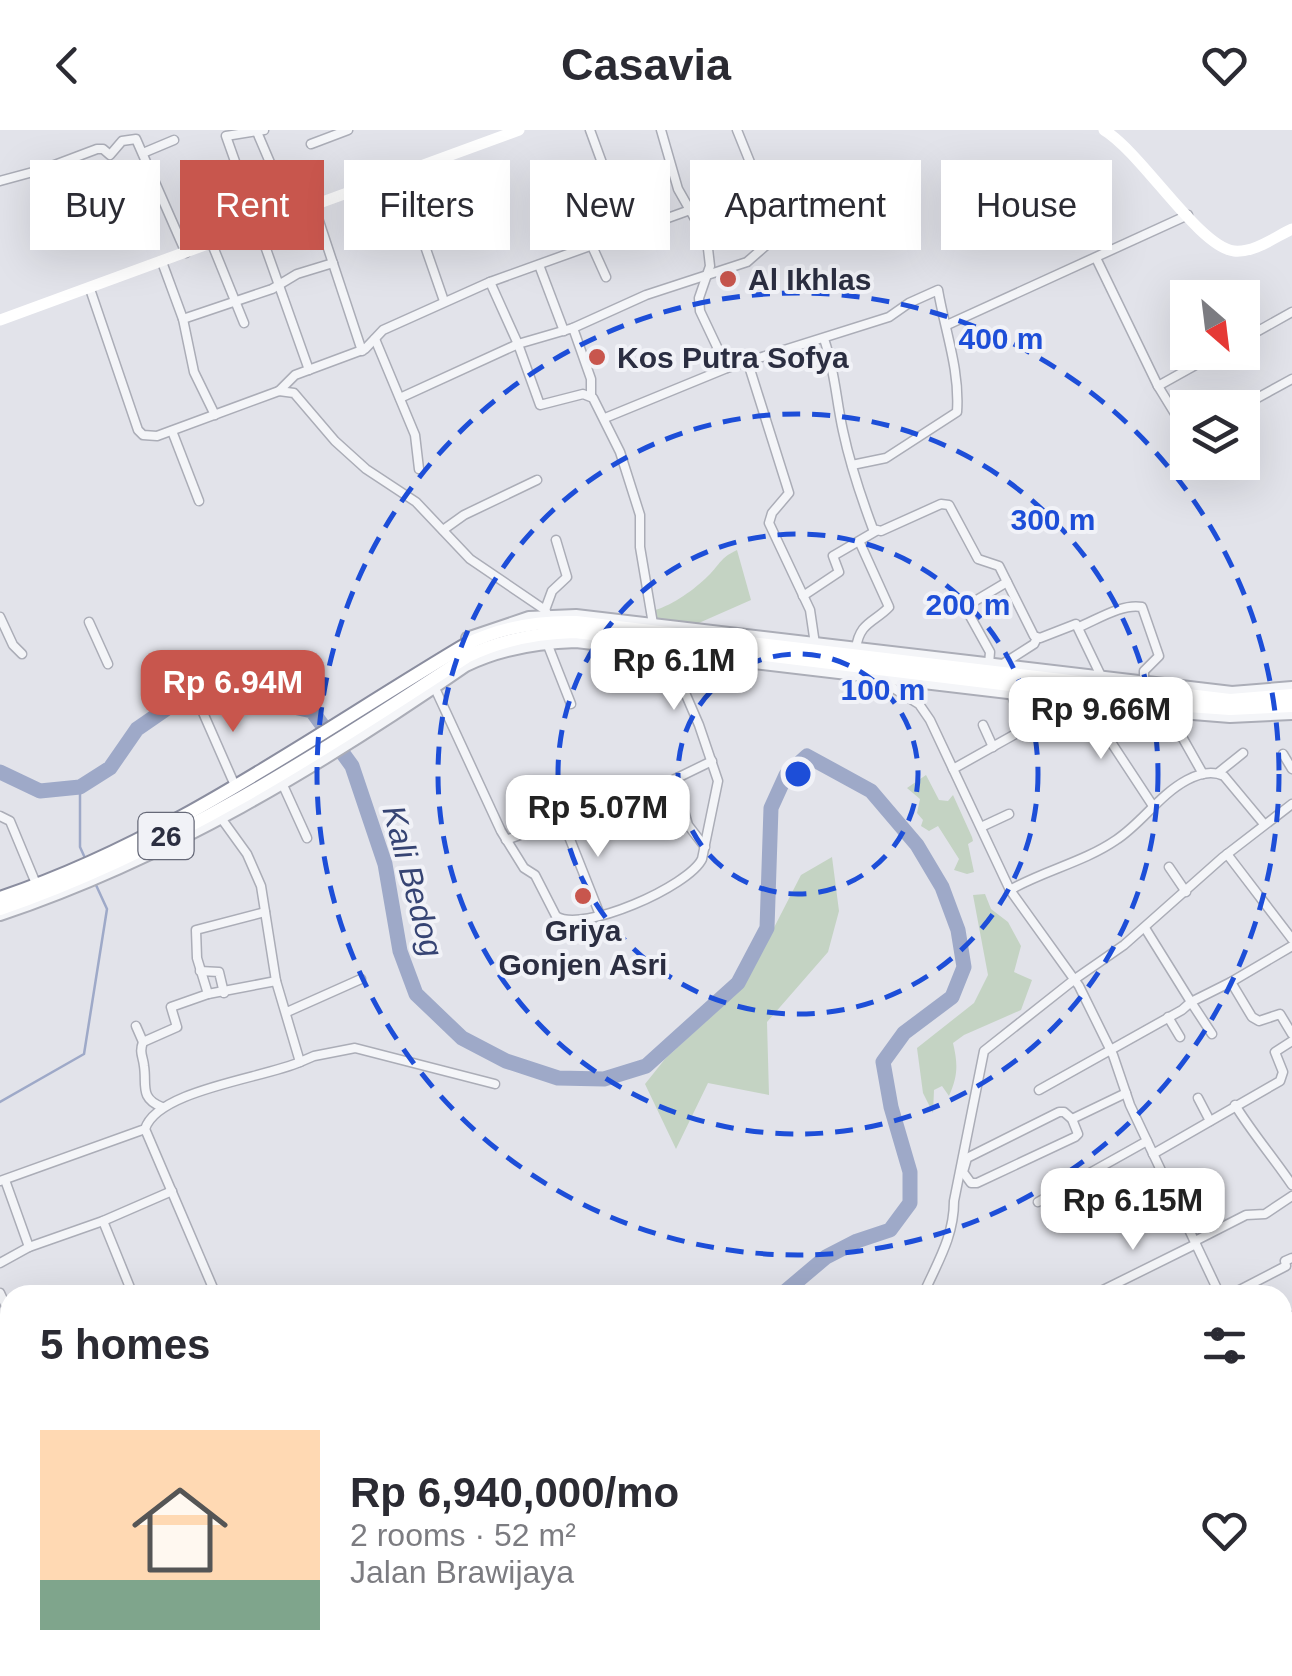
<!DOCTYPE html>
<meta charset="utf-8">
<style>
:root{--surface:#fff;--page:#f2f2f3;--text:#2b2b33;--muted:#7c7c81;--line:#e1e1e2;--accent:#c8564d}
body{margin:0;font-family:Arial,sans-serif;background:var(--page);color:var(--text);height:100vh;display:flex;flex-direction:column;font-size:38px;white-space:nowrap}
*{box-sizing:border-box;margin:0}
p{font-size:32px;color:var(--muted)}
.icon{flex:none;width:55px;height:55px;fill:none;stroke:currentColor;stroke-width:2;stroke-linecap:round;stroke-linejoin:round}
.map{position:relative;flex:1;overflow:hidden}
.drawer{position:absolute;left:0px;top:1155px;width:1292px;height:392px;display:flex;flex-direction:column;background:var(--surface);border-radius:30px 30px 0 0;box-shadow:0 10px 40px #0002}
.drawer>*{flex:none}
.guide{position:absolute;left:30px;top:30px;width:1232px;height:90px;display:flex;gap:20px}
.needle{width:65px;rotate:152deg}
.controls{position:absolute;left:1170px;top:150px;display:grid;gap:20px}
.controls a{display:grid;place-items:center;width:90px;height:90px;border-radius:0px;background:var(--surface);box-shadow:0 10px 40px #0002;font-size:50px}
.price{position:absolute;translate:-50% -85px;padding:0 22px;border-radius:20px;background:#fff;color:#222;font-size:32px;line-height:65px;filter:drop-shadow(0 2px 5px #0008)}
.price::after{content:'';position:absolute;left:50%;top:60px;width:30px;height:22px;margin-left:-15px;background:inherit;clip-path:polygon(0 0,100% 0,50% 100%)}
.price.on{background:var(--accent);color:#fff}
ul{padding:0;list-style:none}
li{display:flex;align-items:center;gap:30px;height:250px;padding:0 40px}
li+li{border-top:2px solid var(--line)}
li span{display:grid;place-items:center;flex:none;width:280px;height:200px;border-radius:0px;color:#555}
li>.icon{margin-inline-start:auto}
span .icon{width:120px;height:120px;fill:#fffc;stroke-width:1}
li b{font-size:42px}
h2{display:flex;justify-content:space-between;align-items:center;height:120px;padding:0 40px;font-size:42px}
.chip{padding:0 35px;border-radius:0px;background:var(--surface);box-shadow:0 10px 40px #0002;font-size:35px;line-height:90px}
.chip.on{background:var(--accent);color:#fff}
header{display:flex;justify-content:space-between;align-items:center;height:130px;padding:0 40px;background:var(--surface);font-size:45px;font-weight:700}
.map>svg:first-child{display:block}
.green{fill:#c4d3c3}
.lines{fill:none;stroke-linecap:round;stroke-linejoin:round}
.stream{stroke:#9ea9c8;stroke-width:2.5}
.river{stroke:#9ea9c8;stroke-width:15}
.minor-casing{stroke:#abadb7;stroke-width:11}
.tertiary-casing{stroke:#abadb7;stroke-width:14}
.trunk-casing{stroke:#8a8d9f;stroke-width:16}
.minor{stroke:#f4f5f8;stroke-width:8}
.tertiary{stroke:#f4f5f8;stroke-width:10}
.secondary{stroke:#fff;stroke-width:11}
.trunk{stroke:#fff;stroke-width:12}
.ring{fill:none;stroke:#1d4ed8;stroke-width:5;stroke-dasharray:18 12}
.poi-dot{fill:#c8564d;stroke:#f1f2f7;stroke-width:4}
.labels{text-anchor:middle;dominant-baseline:central;stroke-width:8;stroke-linejoin:round;paint-order:stroke}
.shield{fill:#f1f2f7;stroke:#666978;stroke-width:2.5}
.shield-label{font-size:28px;font-weight:bold;fill:#2b2e41}
.poi-label{font-size:30px;font-weight:bold;fill:#2b2e41;stroke:#f1f2f7;text-anchor:start}
.water-label{font-size:32px;font-style:italic;fill:#364473;stroke:#f1f2f7}
.centre{fill:#1d4ed8;stroke:#f1f2f7;stroke-width:5}
.ring-label{font-size:30px;text-anchor:middle;font-weight:bold;fill:#1d4ed8;stroke:#f1f2f7;stroke-width:8;stroke-linejoin:round;paint-order:stroke}
</style>
<header><svg class="icon" aria-label="back" viewBox="0 0 24 24"><path d="M15 5l-7 7 7 7"/></svg>Casavia<svg class="icon" aria-label="heart" viewBox="0 0 24 24"><path d="M12 20l-8-8c-3-5 5-10 8-4 3-6 11-1 8 4z"/></svg></header>
<div class="map">
<svg width="1292" height="1546" viewBox="0 0 1292 1546">
<rect width="100%" height="100%" fill="#e2e3ea"/>
<g class="green">
<path d="M737 420 751 470 692 496 658 491 655 480C673 475 695 459 708 446 721 433 720 428 737 420Z"/>
<path d="M926 645 939 670 948 671 953 665 972 707 973 711 968 714 974 742 967 744 954 740 959 729 938 696 929 701 921 696 923 690 917 683 920 669 907 658Z"/>
<path d="M832 727 839 781 828 822 767 892 769 965 708 953 676 1019 645 954 665 929 744 856 801 745Z"/>
<path d="M985 764 991 779 1008 792 1021 816 1014 842 1032 850 1021 880 964 905 953 913C958 934 958 946 949 966L942 956 934 960 933 983 923 963 917 918 974 873 988 845 973 765Z"/>
</g>
<g class="lines">
<g class="stream">
<path d="M80 657V717L85 728"/>
<path d="M0 972 84 924 107 779 96 755"/>
</g>
<g class="river">
<path d="M0 642 40 661 80 657 110 638 137 599 179 570 200 561 230 563 312 581 352 636 385 734 400 821 416 864 462 908 506 931 558 948 604 949 646 936 738 853 767 798 771 678 786 645 807 626 871 661 917 715 942 757 958 800 964 837 952 867 904 903 883 932 891 977 910 1042V1073L890 1100 857 1111 826 1127 781 1165"/>
<path d="M1156 1538 1163 1546"/>
</g>
<g class="minor-casing">
<g id="minor">
<path d="M264 0 226 6 309 240"/>
<path d="M590 0 628 104"/>
<path d="M661 0 678 59 707 110 710 136 699 168 700 181 727 238 889 187 909 173 938 160C945 201 960 240 957 282L886 328 852 335"/>
<path d="M737 0 779 104"/>
<path d="M257 2 292 84"/>
<path d="M311 14 348 0"/>
<path d="M143 23 174 10"/>
<path d="M400 44 444 171"/>
<path d="M0 51 44 39 97 19H103L110 25 122 11 136 9 186 123"/>
<path d="M314 76 362 221"/>
<path d="M212 114 244 193"/>
<path d="M592 116 606 147"/>
<path d="M1096 128 1158 256 1188 305"/>
<path d="M162 132 183 189 194 242 215 285"/>
<path d="M539 135 564 201"/>
<path d="M490 152 690 80"/>
<path d="M90 159 138 300 143 305 157 306 279 261 294 263 335 311 366 339 416 372 470 429 545 480 548 485"/>
<path d="M183 189 272 159 297 144 333 133"/>
<path d="M947 195 1188 85"/>
<path d="M573 198 646 165 747 132 779 104 861 74"/>
<path d="M375 209 415 305 419 339"/>
<path d="M824 209C835 240 836 270 843 301 850 334 861 367 873 399L881 401 941 374 949 375 978 429 999 436 1034 506 1040 508 1076 494 1102 548"/>
<path d="M1242 210 1292 182"/>
<path d="M748 233 789 363 772 383 769 393 810 480 815 514"/>
<path d="M1158 256 1219 222"/>
<path d="M279 261 295 245 365 219 383 200 490 152 518 214 540 275 583 264 593 268 620 322 640 385V417L653 494"/>
<path d="M400 268 518 214 573 198 591 249V266"/>
<path d="M1239 278 1292 249"/>
<path d="M605 288 727 238"/>
<path d="M172 301 199 371"/>
<path d="M1201 332 1202 335"/>
<path d="M443 400 464 385 537 350"/>
<path d="M803 466 839 442 833 426 876 401"/>
<path d="M545 480 552 461 567 447 556 410"/>
<path d="M0 487 13 515 22 524"/>
<path d="M89 492 108 534"/>
<path d="M1079 497C1098 489 1123 473 1142 477L1159 526 1144 541V552"/>
<path d="M547 513 571 574"/>
<path d="M856 519C859 492 875 492 889 477L860 413"/>
<path d="M989 534 990 522 965 477 1007 452"/>
<path d="M1001 535 1034 514 1037 508"/>
<path d="M888 548 890 556 919 574 930 590 1010 760 1079 856 1113 925 1130 975 1220 1165"/>
<path d="M433 554 501 701 524 738 535 745 556 786C582 804 689 756 702 729L718 651 699 595 667 521"/>
<path d="M1090 572 1107 606 1153 676"/>
<path d="M201 578 233 651"/>
<path d="M1168 582 1203 644"/>
<path d="M983 595 993 617"/>
<path d="M1283 624 1292 639"/>
<path d="M953 639 1019 602H1025L1011 563"/>
<path d="M1218 643 1243 623"/>
<path d="M282 653 307 708"/>
<path d="M0 686 10 691 37 756"/>
<path d="M562 689 600 785"/>
<path d="M981 697 1009 684"/>
<path d="M506 710 597 677"/>
<path d="M705 717 688 695 675 649 712 631"/>
<path d="M1227 724 1292 809"/>
<path d="M1169 737 1186 762"/>
<path d="M1010 760C1043 741 1084 732 1116 710 1142 693 1159 665 1187 650 1198 644 1212 640 1224 646L1264 694"/>
<path d="M1145 798 1191 872 1231 852 1252 887 1259 891 1280 884 1292 904"/>
<path d="M200 841 219 842 224 863"/>
<path d="M1231 852 1292 816"/>
<path d="M208 864 197 828 196 800 265 782"/>
<path d="M287 882 361 849"/>
<path d="M1168 887 1180 907"/>
<path d="M136 896 143 912"/>
<path d="M300 932 314 926 355 918 495 954"/>
<path d="M1039 960 1182 880 1191 872 1212 904"/>
<path d="M1198 968 1210 991"/>
<path d="M1235 975C1253 1004 1273 1027 1292 1055"/>
<path d="M162 977C139 968 147 955 144 936 143 926 139 923 143 912L177 897 171 877 208 864 276 851"/>
<path d="M1059 982H1064L1072 989 1078 1004 1075 1007 977 1053H971L963 1042 967 1028Z"/>
<path d="M1072 989 1126 963"/>
<path d="M145 999 216 1165"/>
<path d="M1153 1024 1280 951 1283 942 1275 922 1292 911"/>
<path d="M5 1050 29 1117"/>
<path d="M0 1051 145 999C157 960 264 948 300 932L276 851 261 756 247 724 221 688"/>
<path d="M1038 1072 1147 1011"/>
<path d="M103 1091 133 1165"/>
<path d="M1195 1111 1246 1085 1265 1084 1292 1066"/>
<path d="M0 1133 29 1117 103 1091 172 1061"/>
<path d="M0 1163 10 1185"/>
<path d="M923 1165C937 1133 954 1107 954 1071L984 921 1075 849 1124 815 1222 728 1292 674"/>
<path d="M1093 1165 1196 1114"/>
<path d="M1230 1165 1286 1136 1285 1131 1292 1128"/>
<path d="M1282 1193 1292 1186"/>
<path d="M0 1265 10 1260"/>
<path d="M1282 1284 1292 1301"/>
<path d="M1282 1346 1292 1342"/>
<path d="M0 1368 10 1390"/>
<path d="M1282 1377 1292 1372"/>
<path d="M0 1455 10 1452"/>
<path d="M0 1488 10 1486"/>
<path d="M86 1538 89 1546"/>
<path d="M673 1538 676 1546"/>
<path d="M825 1538 828 1546"/>
<path d="M900 1538 901 1546"/>
<path d="M907 1538 924 1546"/>
<path d="M931 1538 932 1546"/>
<path d="M1237 1538 1247 1546"/>
<path d="M4 1546 29 1538"/>
<path d="M275 1546 282 1538"/>
<path d="M423 1546 433 1541"/>
<path d="M531 1546 547 1538"/>
</g>
</g>
<g class="tertiary-casing">
<g id="tertiary">
<path d="M467 508 529 487 576 485 1232 562 1292 557"/>
<path d="M0 785C167 729 322 636 466 536 501 519 537 513 576 512L1168 582 1230 587 1292 584"/>
</g>
</g>
<g class="trunk-casing">
<g id="trunk">
<path d="M0 768C169 712 315 604 467 514 502 497 538 491 576 492L1230 570 1292 565"/>
<path d="M0 779C167 722 321 623 468 526 503 509 537 503 575 502L1173 575 1230 579 1292 576"/>
</g>
</g>
<use href="#minor" class="minor"/>
<use href="#tertiary" class="tertiary"/>
<g class="secondary">
<path d="M1104 0C1142 23 1199 117 1234 121 1254 123 1275 107 1292 99"/>
<path d="M0 190 519 0"/>
</g>
<use href="#trunk" class="trunk"/>
</g>
<g class="ring">
<circle cx="798" cy="644" r="120"/>
<circle cx="798" cy="644" r="240"/>
<circle cx="798" cy="644" r="360"/>
<circle cx="798" cy="644" r="481"/>
</g>
<g class="poi-dot">
<circle cx="728" cy="149" r="10"/>
<circle cx="597" cy="227" r="10"/>
<circle cx="583" cy="766" r="10"/>
</g>
<g class="labels">
<rect class="shield" x="138.5" y="683" width="55" height="46" rx="8"/>
<g class="shield-label">
<text x="166" y="706">26</text>
</g>
<g class="poi-label">
<text x="748" y="149">Al Ikhlas</text>
<text x="617" y="227">Kos Putra Sofya</text>
<text x="583" y="800" text-anchor="middle">Griya<tspan x="583" dy="34">Gonjen Asri</tspan></text>
</g>
<g class="water-label">
<text transform="translate(413 751) rotate(75)">Kali Bedog</text>
</g>
</g>
<circle cx="798" cy="644" r="15" class="centre"/>
<g class="ring-label">
<text x="1001" y="219">400 m</text>
<text x="1053" y="400">300 m</text>
<text x="968" y="485">200 m</text>
<text x="883" y="570">100 m</text>
</g>
</svg>
<div class="controls">
<a><svg class="needle" viewBox="-14 -14 28 28"><path d="M0-13l5 13h-10z" fill="#e53935"/><path d="M0 13l5-13h-10z" fill="#7c7c81"/></svg></a>
<a><svg class="icon" aria-label="layers" viewBox="0 0 24 24"><path d="M12 4l9 5-9 5-9-5zM3 14l9 5 9-5"/></svg></a>
</div>
<b class="price" style="left:674px;top:583px">Rp 6.1M</b>
<b class="price on" style="left:233px;top:605px">Rp 6.94M</b>
<b class="price" style="left:1101px;top:632px">Rp 9.66M</b>
<b class="price" style="left:598px;top:730px">Rp 5.07M</b>
<b class="price" style="left:1133px;top:1123px">Rp 6.15M</b>
<div class="guide">
<a class="chip">Buy</a>
<a class="chip on">Rent</a>
<a class="chip">Filters</a>
<a class="chip">New</a>
<a class="chip">Apartment</a>
<a class="chip">House</a>
</div>
<section class="drawer">
<h2>5 homes<svg class="icon" aria-label="filters" viewBox="0 0 24 24"><path d="M4 7h16M4 17h16"/><circle cx="9" cy="7" r="2"/><circle cx="15" cy="17" r="2"/></svg></h2>
<ul>
<li><span style="background:linear-gradient(#ffd9b3 75%,#7fa58c 0)"><svg class="icon" aria-label="home" viewBox="0 0 24 24"><path d="M3 11l9-7 9 7M6 9v11h12V9"/></svg></span><div><b>Rp 6,940,000/mo</b><p>2 rooms · 52 m²</p><p>Jalan Brawijaya</p></div><svg class="icon" aria-label="heart" viewBox="0 0 24 24"><path d="M12 20l-8-8c-3-5 5-10 8-4 3-6 11-1 8 4z"/></svg></li>
</ul>
</section>
</div>
